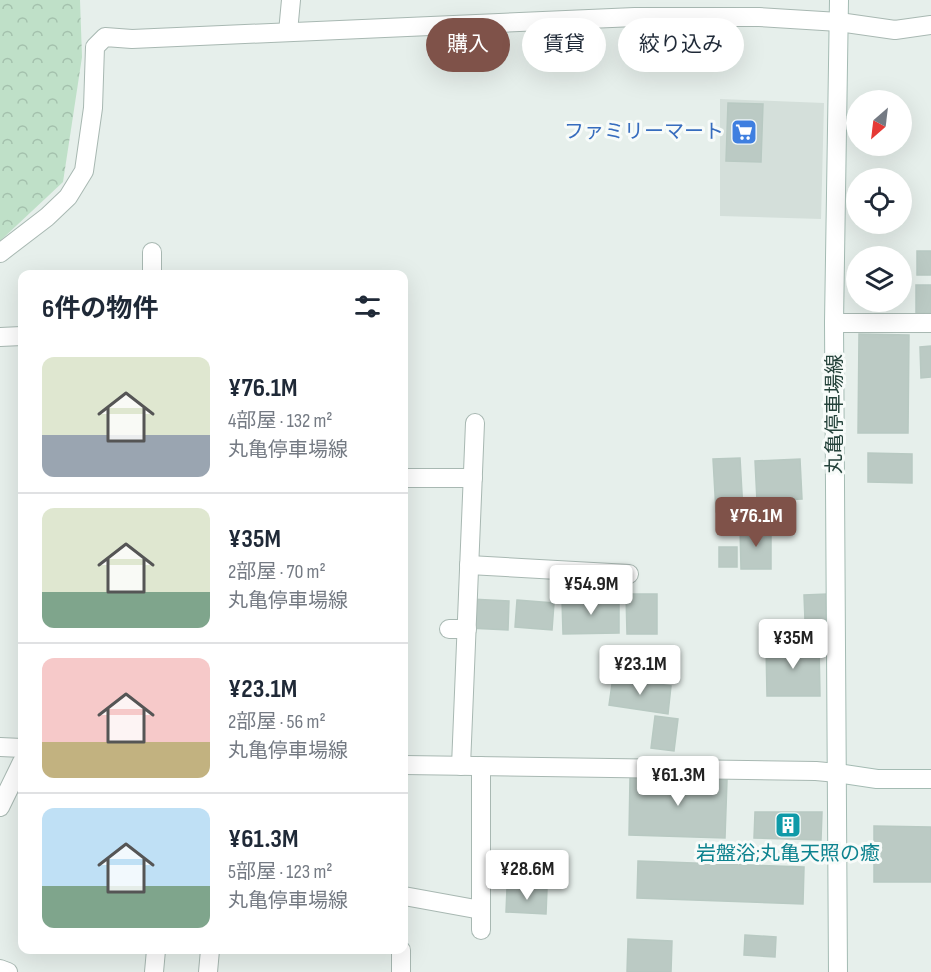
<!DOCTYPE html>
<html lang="ja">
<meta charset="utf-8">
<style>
:root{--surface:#fff;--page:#f2f2f3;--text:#1f2937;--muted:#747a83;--line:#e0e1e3;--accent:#7f5249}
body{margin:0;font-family:"Sofia Sans Condensed","Noto Sans JP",sans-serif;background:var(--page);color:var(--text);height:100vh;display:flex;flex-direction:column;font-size:22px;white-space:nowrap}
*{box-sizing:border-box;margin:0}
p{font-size:20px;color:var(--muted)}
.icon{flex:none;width:33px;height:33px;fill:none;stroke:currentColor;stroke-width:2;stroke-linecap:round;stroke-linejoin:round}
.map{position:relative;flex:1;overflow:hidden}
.sheet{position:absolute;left:18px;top:270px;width:390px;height:684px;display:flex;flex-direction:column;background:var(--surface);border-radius:12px;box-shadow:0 6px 24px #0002}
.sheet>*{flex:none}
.hud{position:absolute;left:426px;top:18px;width:414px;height:54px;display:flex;gap:12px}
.needle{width:39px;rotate:208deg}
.fabs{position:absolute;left:846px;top:90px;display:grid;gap:12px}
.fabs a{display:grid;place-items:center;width:66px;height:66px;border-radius:50%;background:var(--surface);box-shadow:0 6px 24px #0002;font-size:30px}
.price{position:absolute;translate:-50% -51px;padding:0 14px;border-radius:6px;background:#fff;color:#222;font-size:20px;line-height:39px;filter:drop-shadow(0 2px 3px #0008)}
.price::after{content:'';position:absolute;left:50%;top:36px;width:18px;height:14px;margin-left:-9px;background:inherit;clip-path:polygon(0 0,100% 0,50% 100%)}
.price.current{background:var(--accent);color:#fff}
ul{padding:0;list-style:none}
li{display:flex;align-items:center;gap:18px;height:150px;padding:0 24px}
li+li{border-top:2px solid var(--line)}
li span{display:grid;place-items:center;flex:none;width:168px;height:120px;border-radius:12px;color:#555}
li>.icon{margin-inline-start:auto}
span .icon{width:72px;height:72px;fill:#fffc;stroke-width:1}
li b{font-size:26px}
h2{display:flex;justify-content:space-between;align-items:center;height:72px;padding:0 24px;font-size:26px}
.tag{padding:0 21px;border-radius:27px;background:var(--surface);box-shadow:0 6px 24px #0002;font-size:21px;line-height:54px}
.tag.current{background:var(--accent);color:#fff}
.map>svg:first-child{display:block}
.built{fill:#d4dfda}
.forest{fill:url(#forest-crowns)}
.building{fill:#bbcac4;stroke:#b8c9c2;stroke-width:1.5}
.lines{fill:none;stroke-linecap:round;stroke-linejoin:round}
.street-casing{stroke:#a8b8b2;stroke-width:20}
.secondary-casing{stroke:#a4bbb3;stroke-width:20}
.street{stroke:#fff;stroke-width:18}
.secondary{stroke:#fff;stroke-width:18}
.labels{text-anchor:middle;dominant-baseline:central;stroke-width:6;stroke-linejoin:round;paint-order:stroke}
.shop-label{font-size:20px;fill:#366cbe;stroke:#f7fbf9;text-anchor:end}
.street-label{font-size:20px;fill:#24423a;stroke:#f7fbf9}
.culture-label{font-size:20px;fill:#0d838f;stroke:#f7fbf9}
</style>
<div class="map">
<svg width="931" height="972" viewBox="0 0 931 972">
<defs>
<pattern id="forest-crowns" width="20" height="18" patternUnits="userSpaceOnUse" patternTransform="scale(1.5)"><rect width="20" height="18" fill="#bfe0c8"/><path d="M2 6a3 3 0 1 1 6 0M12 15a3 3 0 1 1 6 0" fill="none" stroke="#a4c1ad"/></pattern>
</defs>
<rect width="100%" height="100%" fill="#e6efeb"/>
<path class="built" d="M720 99 824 103 821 219 720 216Z"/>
<path class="forest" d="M0 0H80L82 57 63 182 0 241Z"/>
<g class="building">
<path d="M728 103 763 104 761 162 726 161Z"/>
<rect x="917" y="251" width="14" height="24"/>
<rect x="916" y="285" width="15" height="28"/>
<path d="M859 334 909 335 908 433H858Z"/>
<path d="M931 346V377L921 378 920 347Z"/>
<path d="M868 453 912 454V483L868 482Z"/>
<path d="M740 458 743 511 716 512 713 459Z"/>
<path d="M800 459 802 499 757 501 755 461Z"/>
<path d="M740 527H771V569H741Z"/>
<rect x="719" y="547" width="18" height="20"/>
<path d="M626 594H657V634H627Z"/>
<path d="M827 594 828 620H805L804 595Z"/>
<path d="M619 598V633L563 634 562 599Z"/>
<path d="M470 599 509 601 508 630 469 628Z"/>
<path d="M517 600 554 603 552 630 515 627Z"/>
<path d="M819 644 820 696H767L766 645Z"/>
<path d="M613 677 671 686 668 714 609 705Z"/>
<path d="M655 716 678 719 674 751 651 748Z"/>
<path d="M630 777 727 780 725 838 629 835Z"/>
<path d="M755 812H822L821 840 754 838Z"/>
<path d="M874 826 931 827V882H874Z"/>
<path d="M527 853 550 854 549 877H526Z"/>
<path d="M638 861 804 867 803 904 637 898Z"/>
<path d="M507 888 547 889 546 914 506 912Z"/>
<path d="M745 935 776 937 775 957 744 955Z"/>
<path d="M628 939 672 941 671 972H627Z"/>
</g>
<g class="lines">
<g class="street-casing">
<g id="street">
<path d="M288 32 291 0"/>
<path d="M0 253 47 217 68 197 84 171 93 108 95 47 105 37 132 39 635 17H759L839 22 895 30 931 25"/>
<path d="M152 274V252"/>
<path d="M834 323H931"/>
<path d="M0 337 22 336"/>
<path d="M404 478H473"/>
<path d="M469 565 629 574"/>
<path d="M568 592 569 571"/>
<path d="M449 629H467"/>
<path d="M0 747 22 748"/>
<path d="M404 765 816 771 837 773"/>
<path d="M461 766 475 423"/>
<path d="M481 766V930"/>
<path d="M0 807 22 762"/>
<path d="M404 896 481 910"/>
<path d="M0 969 8 972"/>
<path d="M154 972 156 950"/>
<path d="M208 972 210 950"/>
<path d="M401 972V950"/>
</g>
</g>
<g class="secondary-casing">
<g id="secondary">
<path d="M837 773 877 779H931"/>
<path d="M838 972 834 323 839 0"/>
</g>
</g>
<use href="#street" class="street"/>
<use href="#secondary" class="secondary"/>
</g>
<defs>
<g id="supermarket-square" transform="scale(1.35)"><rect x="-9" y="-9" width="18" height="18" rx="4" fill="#3f7fe0" stroke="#f7fbf9"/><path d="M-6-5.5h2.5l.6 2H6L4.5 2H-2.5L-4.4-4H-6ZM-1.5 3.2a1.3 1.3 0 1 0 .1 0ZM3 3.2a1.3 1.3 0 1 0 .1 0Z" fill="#fff"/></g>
<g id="building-square" transform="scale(1.35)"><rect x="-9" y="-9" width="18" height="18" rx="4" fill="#0f9aa8" stroke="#f7fbf9"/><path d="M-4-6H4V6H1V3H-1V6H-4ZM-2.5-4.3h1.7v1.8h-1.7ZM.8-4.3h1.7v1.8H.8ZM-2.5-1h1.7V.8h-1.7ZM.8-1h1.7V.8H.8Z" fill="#fff"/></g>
</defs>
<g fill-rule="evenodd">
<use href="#supermarket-square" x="744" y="132"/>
<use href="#building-square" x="788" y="825"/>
</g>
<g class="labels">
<g class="shop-label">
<text x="724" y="132">ファミリーマート</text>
</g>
<g class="street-label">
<text transform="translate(835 414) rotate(-90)">丸亀停車場線</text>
</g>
<g class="culture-label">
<text x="788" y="854">岩盤浴;丸亀天照の癒</text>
</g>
</g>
</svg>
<div class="fabs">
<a><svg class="needle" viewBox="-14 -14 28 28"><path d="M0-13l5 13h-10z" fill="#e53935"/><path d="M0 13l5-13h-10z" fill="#747a83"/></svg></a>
<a><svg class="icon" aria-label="locate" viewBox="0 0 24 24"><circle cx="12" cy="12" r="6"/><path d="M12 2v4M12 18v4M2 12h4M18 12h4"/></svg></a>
<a><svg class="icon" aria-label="layers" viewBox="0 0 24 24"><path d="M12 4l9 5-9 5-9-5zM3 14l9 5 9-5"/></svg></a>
</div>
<b class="price current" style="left:756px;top:548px">¥76.1M</b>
<b class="price" style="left:591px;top:616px">¥54.9M</b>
<b class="price" style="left:793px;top:670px">¥35M</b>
<b class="price" style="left:640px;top:696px">¥23.1M</b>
<b class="price" style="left:678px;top:807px">¥61.3M</b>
<b class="price" style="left:527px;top:901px">¥28.6M</b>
<div class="hud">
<a class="tag current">購入</a>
<a class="tag">賃貸</a>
<a class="tag">絞り込み</a>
</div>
<section class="sheet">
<h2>6件の物件<svg class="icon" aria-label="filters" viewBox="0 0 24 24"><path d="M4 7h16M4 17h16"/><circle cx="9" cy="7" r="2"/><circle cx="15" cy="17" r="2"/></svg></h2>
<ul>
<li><span style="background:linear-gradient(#dfe7d0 65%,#9aa5b1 0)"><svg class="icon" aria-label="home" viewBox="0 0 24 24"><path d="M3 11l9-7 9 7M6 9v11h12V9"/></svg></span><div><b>¥76.1M</b><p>4部屋 · 132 m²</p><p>丸亀停車場線</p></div></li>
<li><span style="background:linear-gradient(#dfe7d0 70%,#7fa58c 0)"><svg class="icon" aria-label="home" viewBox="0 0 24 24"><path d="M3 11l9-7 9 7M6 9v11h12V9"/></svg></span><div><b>¥35M</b><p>2部屋 · 70 m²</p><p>丸亀停車場線</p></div></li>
<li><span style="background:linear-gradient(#f6c9c9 70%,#c2b280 0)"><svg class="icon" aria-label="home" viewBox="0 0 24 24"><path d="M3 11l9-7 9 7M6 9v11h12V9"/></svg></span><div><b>¥23.1M</b><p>2部屋 · 56 m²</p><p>丸亀停車場線</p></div></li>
<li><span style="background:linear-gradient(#bfe0f5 65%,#7fa58c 0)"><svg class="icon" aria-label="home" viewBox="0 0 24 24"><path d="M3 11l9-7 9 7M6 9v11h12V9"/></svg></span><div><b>¥61.3M</b><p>5部屋 · 123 m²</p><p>丸亀停車場線</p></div></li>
</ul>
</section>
</div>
